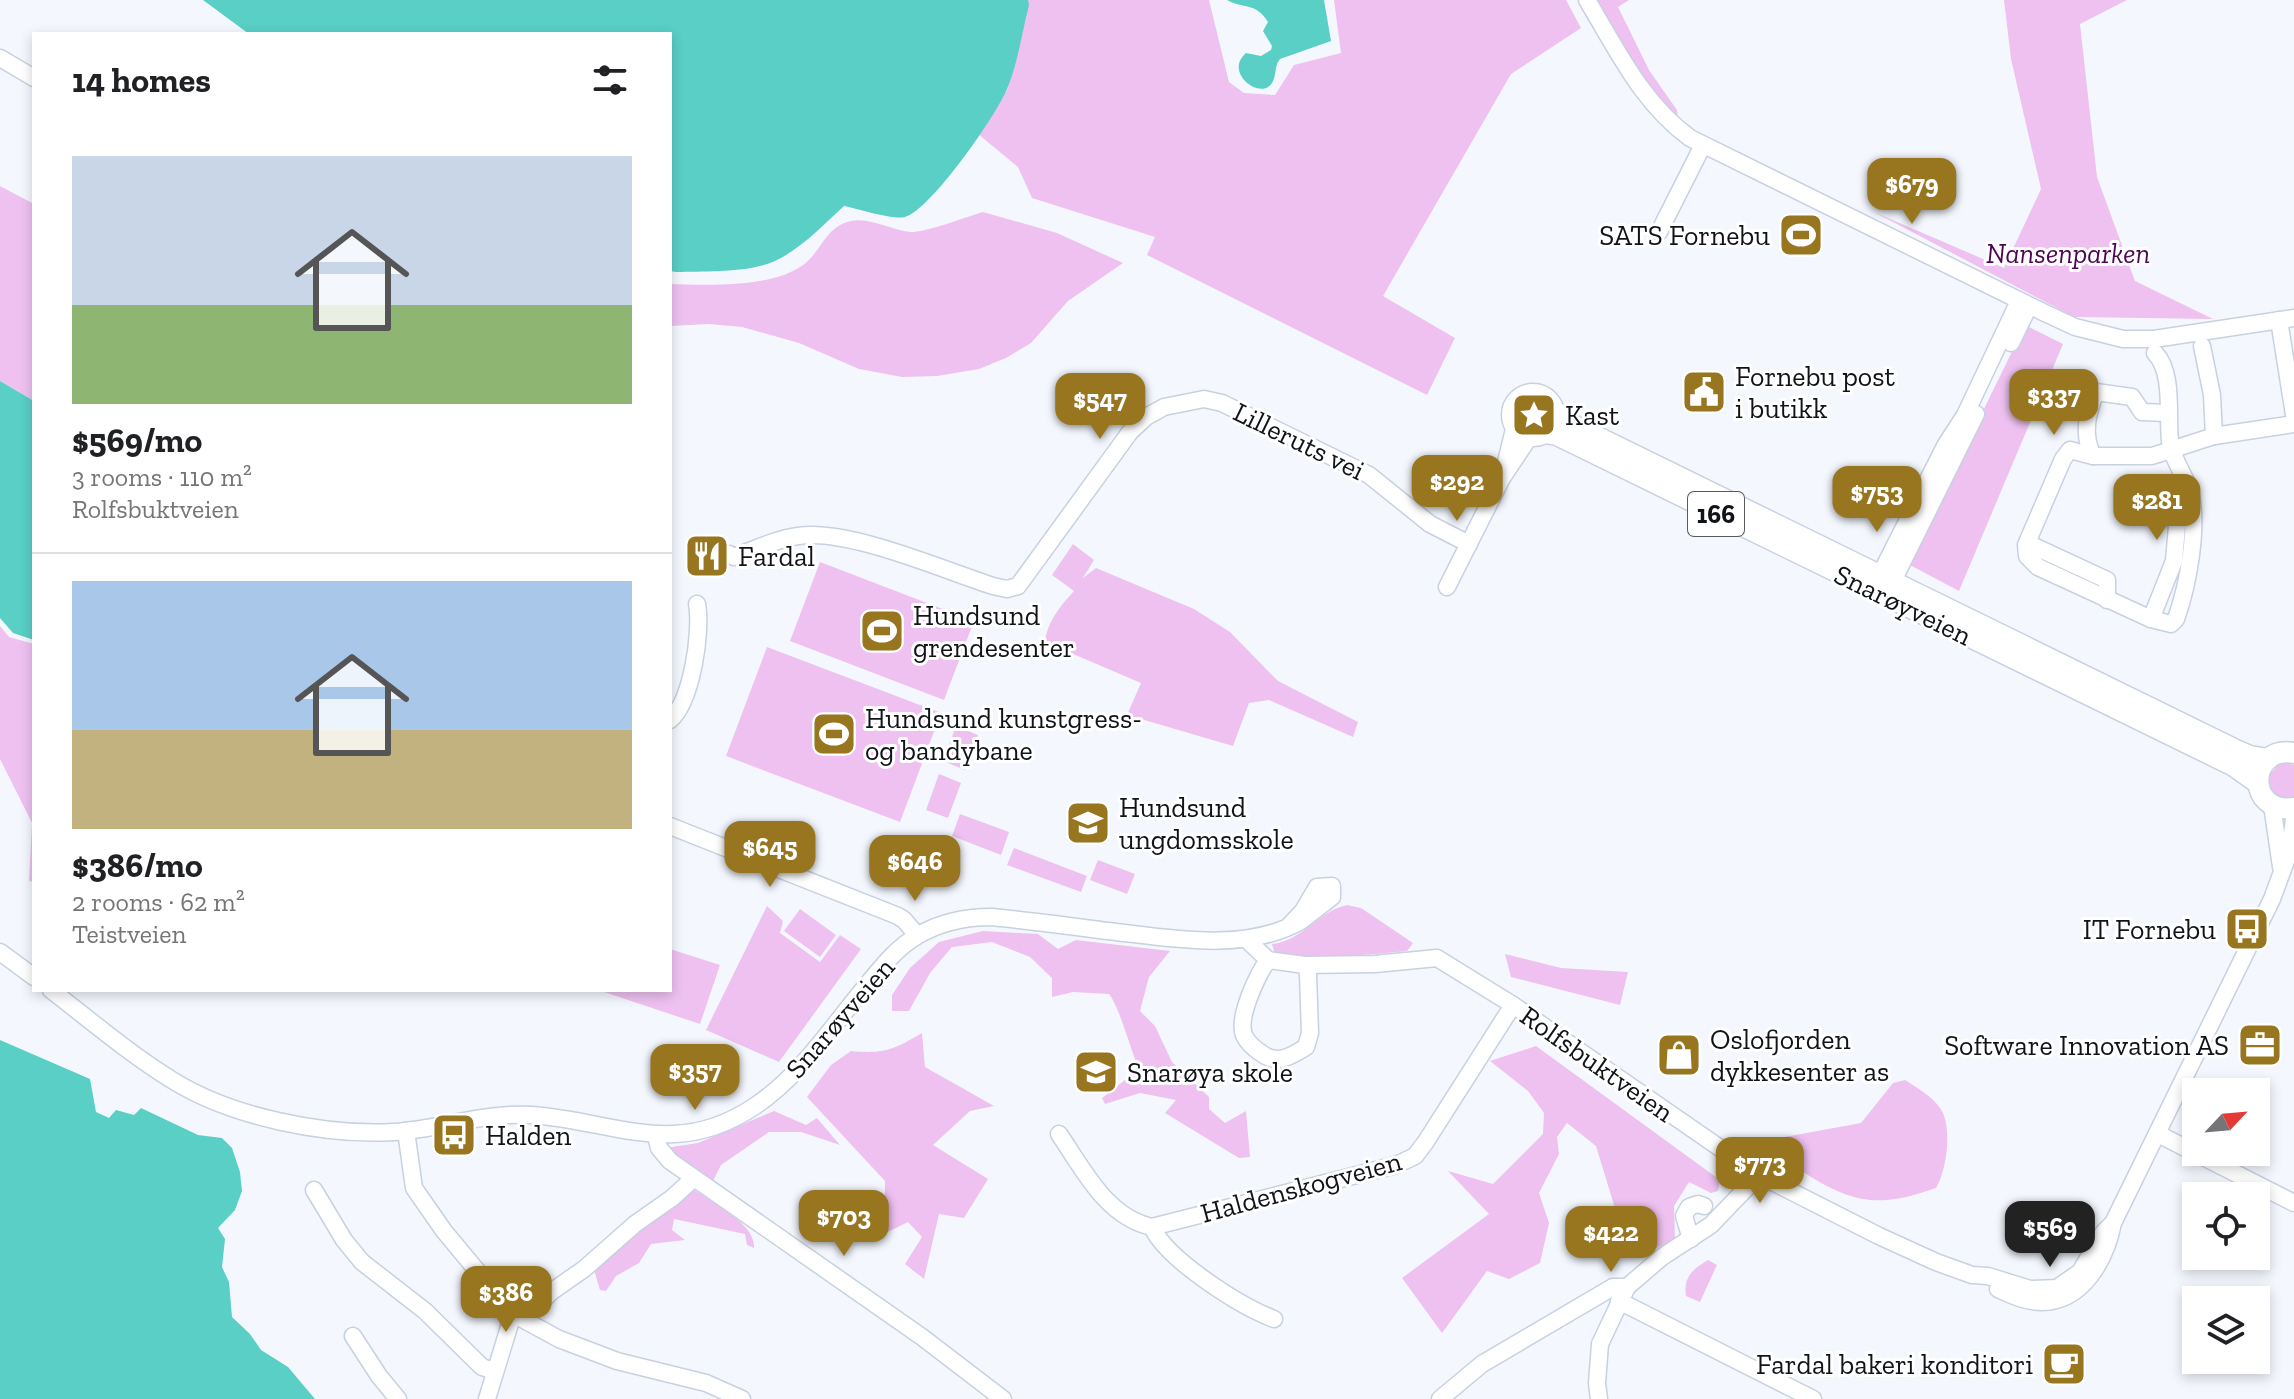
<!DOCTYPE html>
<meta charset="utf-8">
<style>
:root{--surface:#fff;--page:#f2f2f2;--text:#202124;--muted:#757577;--line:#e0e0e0;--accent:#98751f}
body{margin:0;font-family:"Zilla Slab",serif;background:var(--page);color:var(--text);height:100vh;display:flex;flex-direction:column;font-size:30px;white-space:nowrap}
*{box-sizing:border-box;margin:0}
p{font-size:26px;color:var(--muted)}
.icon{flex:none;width:44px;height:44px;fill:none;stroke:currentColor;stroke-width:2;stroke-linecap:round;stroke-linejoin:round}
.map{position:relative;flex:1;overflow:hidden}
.panel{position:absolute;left:32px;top:32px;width:640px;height:960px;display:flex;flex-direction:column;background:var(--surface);border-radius:0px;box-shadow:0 4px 12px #0003}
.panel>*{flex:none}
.needle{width:52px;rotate:64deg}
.fabs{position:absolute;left:2182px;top:1078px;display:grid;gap:16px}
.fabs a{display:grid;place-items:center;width:88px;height:88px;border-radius:0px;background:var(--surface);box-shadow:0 4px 12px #0003;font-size:40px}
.price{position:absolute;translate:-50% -68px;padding:0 18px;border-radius:16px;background:var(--accent);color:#fff;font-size:26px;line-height:52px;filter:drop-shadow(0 2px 4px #0008)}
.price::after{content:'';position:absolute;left:50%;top:48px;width:24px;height:18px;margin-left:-12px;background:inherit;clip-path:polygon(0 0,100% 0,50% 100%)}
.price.on{background:#222;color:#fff}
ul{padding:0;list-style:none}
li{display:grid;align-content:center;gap:16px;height:424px;padding:0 40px}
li+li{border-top:2px solid var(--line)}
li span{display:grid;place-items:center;height:248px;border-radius:0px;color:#555}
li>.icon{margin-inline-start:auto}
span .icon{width:144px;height:144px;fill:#fffc;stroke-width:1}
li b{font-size:34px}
h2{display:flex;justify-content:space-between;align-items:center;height:96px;padding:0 40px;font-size:34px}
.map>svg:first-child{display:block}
.green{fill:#eec1f1}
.water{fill:#59cfc5}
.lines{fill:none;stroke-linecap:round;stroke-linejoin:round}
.minor-casing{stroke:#c7d1e0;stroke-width:19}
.major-casing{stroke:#c7d1e0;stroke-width:23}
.minor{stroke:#fff;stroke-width:16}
.major{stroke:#fff;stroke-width:20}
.labels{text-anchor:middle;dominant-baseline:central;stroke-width:6;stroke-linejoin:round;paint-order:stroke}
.shield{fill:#fff;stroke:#585a5d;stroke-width:2}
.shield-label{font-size:26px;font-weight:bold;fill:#101318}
.poi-label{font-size:28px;fill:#101318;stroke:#fff;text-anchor:start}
.park-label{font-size:28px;font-style:italic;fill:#4e0554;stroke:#fff}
.street-label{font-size:28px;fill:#101318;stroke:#fff}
</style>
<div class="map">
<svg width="2294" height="1399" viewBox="0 0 2294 1399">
<rect width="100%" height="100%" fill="#f4f8fe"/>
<g class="green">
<path d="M1028 0H1209L1229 82 1244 93 1275 95 1294 65 1341 53 1334 0H1566L1581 28 1511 74 1383 296 1455 338 1427 395 1147 255 1155 237 1032 198 1018 167 978 134 1007 90Z"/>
<path d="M1595 0H1629L1618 7 1649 70 1677 110 1678 121 1641 79Z"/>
<path d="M2004 0H2127L2080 24 2097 177 2135 281 2213 319 2074 317 1874 212 2004 268 2041 189 2011 59Z"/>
<path d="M0 186 34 204V401L0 381Z"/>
<path d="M983 212 1057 233 1123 263 1068 301 1031 343 1006 358 979 369 937 376 902 377 859 369 799 343 742 327 709 324 670 326V284C708 285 772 288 803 265 822 251 825 227 851 221 871 217 892 231 912 232 927 232 966 217 983 212Z"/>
<path d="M2025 325 2063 344 1959 591 1908 564Z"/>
<path d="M1073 544 1094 560 1083 578 1096 568 1194 609 1230 632 1278 681 1358 722 1353 737 1269 700 1249 703 1233 746 1127 715 1141 683 1045 642C1047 622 1061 605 1074 591L1052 575Z"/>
<path d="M820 562 974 621 944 700 790 641Z"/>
<path d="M0 626 9 637 34 644V882L29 881 32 823 0 759Z"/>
<path d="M767 647 941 713 900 822 726 756Z"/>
<path d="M956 726 978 735 965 770 943 761Z"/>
<path d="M2286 763 2294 765V798L2280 799 2269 790V775L2278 765Z"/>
<path d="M939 774 961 783 948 818 926 810Z"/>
<path d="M960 814 1009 832 1001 855 952 836Z"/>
<path d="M1014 848 1087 876 1081 892 1007 865Z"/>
<path d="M1098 860 1135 874 1127 894 1090 880Z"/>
<path d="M1347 905 1361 908 1413 943 1407 951C1363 956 1319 958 1275 955L1272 944C1303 941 1318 911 1347 905Z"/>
<path d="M767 906 783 921 780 933 820 962 840 935 861 949 779 1062 706 1030Z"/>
<path d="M800 909 836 935 820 957 784 931Z"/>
<path d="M983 931 1038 934 1058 949 1076 940 1170 951 1149 977 1140 1011 1155 1026 1172 1062 1209 1097V1109L1225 1123 1246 1111 1250 1157 1239 1158 1165 1113 1176 1100 1140 1093 1105 1104 1102 1098 1139 1069C1130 1049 1120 1008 1109 994L1073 992 1052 997V978L1030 957 992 942 952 947 930 973 909 1011H892V995L910 968 939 942Z"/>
<path d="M670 949 720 965 700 1024 598 990H670Z"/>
<path d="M1505 954 1561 968 1628 972 1620 1005 1511 977Z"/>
<path d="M922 1033 925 1067 994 1106 970 1111 933 1145 988 1179 964 1218 939 1214 924 1279 905 1264 922 1237 908 1222 884 1234 885 1181 807 1097 831 1065 851 1051C885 1054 893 1050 922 1033Z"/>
<path d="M1536 1046 1720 1180 1718 1191 1711 1193 1689 1182 1674 1206 1675 1240 1645 1253 1614 1205 1596 1146 1567 1123 1557 1137 1559 1154 1539 1193 1549 1223 1540 1263 1509 1279 1487 1271 1442 1333 1402 1278 1489 1214 1448 1171 1493 1184 1543 1134 1544 1113 1528 1091 1490 1061Z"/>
<path d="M1905 1080C1917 1088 1932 1096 1940 1108 1953 1125 1947 1170 1936 1188 1884 1206 1859 1206 1811 1177 1796 1168 1784 1157 1778 1141L1779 1138 1861 1123 1893 1083Z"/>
<path d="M774 1111 806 1125 817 1118 840 1145 801 1132H769L721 1165 712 1183 665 1148 698 1143Z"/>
<path d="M695 1190C713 1203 756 1224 754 1248L747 1245 745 1234 674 1219 672 1230 685 1240 651 1244 639 1263 616 1276 606 1291 600 1290 594 1270 639 1226Z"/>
<path d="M1708 1260 1717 1265 1700 1302 1686 1296C1683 1277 1693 1269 1708 1260Z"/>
</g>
<g class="water">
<path d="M203 0H1028L1029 5C1022 32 1018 63 1007 89 997 114 931 210 905 217 892 220 859 209 844 206 823 225 801 249 775 261 748 273 705 271 676 272L670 271V34H249Z"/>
<path d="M1227 0H1324L1331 41 1280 59C1274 66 1277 75 1272 83 1261 101 1223 73 1246 53L1261 56 1271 50 1272 46 1263 31 1268 22C1256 2 1243 9 1227 0Z"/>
<path d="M0 381 34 401V640L13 633 0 618Z"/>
<path d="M0 1040 90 1079 96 1112 109 1118 116 1110 134 1115 141 1108 198 1135 222 1138 232 1148 240 1172 242 1191 235 1210 218 1228 225 1239 222 1267 229 1282 232 1317 250 1334 261 1350 288 1367 315 1399H0Z"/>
</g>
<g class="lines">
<g class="minor-casing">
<g id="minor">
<path d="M1587 0C1617 50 1642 103 1690 138L2047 314 2075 327 2123 339H2154L2294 318"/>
<path d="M0 58 34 78"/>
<path d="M1659 232 1703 145"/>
<path d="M2279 320 2294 415"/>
<path d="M2011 343 2029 306"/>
<path d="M2202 346 2212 395 2214 436"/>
<path d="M2155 353C2174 373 2167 414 2170 441 2172 460 2185 474 2190 492 2199 527 2188 585 2176 619L2171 624 2151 619 2038 567 2027 556 2026 545 2063 459 2070 450 2093 456H2152L2214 436 2294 424"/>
<path d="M2093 456C2082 434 2087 414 2096 392L2132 397 2142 412 2167 413"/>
<path d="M1505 466 1515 425"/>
<path d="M2027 543 2107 580V600"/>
<path d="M729 554 734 557C756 549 776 539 798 536 848 528 943 570 993 586L1007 589 1018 586 1130 432 1146 417 1164 407 1204 399 1222 403 1369 475 1430 524 1469 544"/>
<path d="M1893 581 1976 414"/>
<path d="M1883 585 1880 575 1945 446 1965 415 2019 301"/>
<path d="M1447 587 1502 478 1530 436"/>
<path d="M2151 619 2174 561 2180 491 2185 483"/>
<path d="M670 720C692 701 702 632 697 604"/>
<path d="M2272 805 2281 867"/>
<path d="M670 826 898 916 904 920 917 935"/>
<path d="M1246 939 1268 960C1258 974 1237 1017 1244 1035 1247 1042 1255 1049 1261 1053 1277 1065 1290 1057 1306 1047L1310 1033 1308 974 1305 965 1268 960"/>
<path d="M0 952 34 977"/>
<path d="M1305 965 1375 964 1437 958 1513 1005 1759 1175 1879 1236 1936 1262 1972 1275 1988 1276 2030 1289 2057 1288 2080 1272 2103 1233 2113 1223"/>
<path d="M51 990C91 1021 130 1054 172 1080 231 1117 325 1136 394 1132 440 1129 486 1112 532 1115 615 1121 675 1160 755 1106 800 1076 831 1028 865 987 881 968 896 948 917 936 940 922 964 917 992 917 1031 921 1069 926 1108 931 1170 938 1244 953 1301 921L1332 897V886L1317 887 1303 911 1288 927"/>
<path d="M406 1131 414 1188 444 1231 513 1314 559 1339 617 1361 706 1383 742 1399"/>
<path d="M1059 1134C1084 1170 1106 1217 1152 1227L1396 1165 1415 1156 1425 1143 1513 1005"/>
<path d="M2158 1134 2294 1203"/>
<path d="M656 1136 659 1148 670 1161 922 1337 1003 1399"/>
<path d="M314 1190 344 1240 362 1262 425 1311 482 1367 494 1371"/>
<path d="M1152 1227C1167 1260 1240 1306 1274 1319"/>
<path d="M1691 1239 1684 1216 1689 1207 1698 1204 1704 1206"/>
<path d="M1998 1289C2011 1295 2026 1302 2041 1302 2083 1302 2106 1259 2113 1223L2272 899 2290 850 2294 819"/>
<path d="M1619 1301 1813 1399"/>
<path d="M540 1303 551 1292 584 1269 635 1224 672 1198 694 1178"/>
<path d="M353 1336 379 1376 398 1399"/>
<path d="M487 1399 513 1314"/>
<path d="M1440 1399 1482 1364 1613 1287H1627"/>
<path d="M1599 1399 1597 1383 1600 1344 1627 1287 1662 1257 1711 1225 1759 1175"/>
</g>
</g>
<g class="major-casing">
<g id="major">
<circle cx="1533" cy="415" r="21"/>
<path d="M1553 410 1573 425 2238 751 2250 756 2268 759"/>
<path d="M1545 433 1557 435 2234 766 2258 783"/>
<path d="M2294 753C2247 745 2246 815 2294 808"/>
</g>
</g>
<use href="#minor" class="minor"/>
<use href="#major" class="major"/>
</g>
<defs>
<g id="stadium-square" transform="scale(2.3)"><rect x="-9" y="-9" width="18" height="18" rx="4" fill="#98751f" stroke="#fff"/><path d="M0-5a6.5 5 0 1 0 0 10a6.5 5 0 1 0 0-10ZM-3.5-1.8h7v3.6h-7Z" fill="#fff"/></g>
<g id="civic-square" transform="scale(2.3)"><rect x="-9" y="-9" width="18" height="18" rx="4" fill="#98751f" stroke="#fff"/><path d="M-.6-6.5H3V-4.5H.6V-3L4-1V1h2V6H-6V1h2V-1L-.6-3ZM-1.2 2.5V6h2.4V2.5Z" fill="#fff"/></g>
<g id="sight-square" transform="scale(2.3)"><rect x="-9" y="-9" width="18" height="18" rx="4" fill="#98751f" stroke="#fff"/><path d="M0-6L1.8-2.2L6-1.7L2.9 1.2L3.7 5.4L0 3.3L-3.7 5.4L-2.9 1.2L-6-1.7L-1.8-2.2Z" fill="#fff"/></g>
<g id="restaurant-square" transform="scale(2.3)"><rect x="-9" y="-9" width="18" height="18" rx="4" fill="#98751f" stroke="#fff"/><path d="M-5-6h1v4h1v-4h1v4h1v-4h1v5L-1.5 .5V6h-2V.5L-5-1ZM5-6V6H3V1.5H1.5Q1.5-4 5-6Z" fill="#fff"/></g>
<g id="school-square" transform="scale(2.3)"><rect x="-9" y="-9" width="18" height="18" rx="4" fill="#98751f" stroke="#fff"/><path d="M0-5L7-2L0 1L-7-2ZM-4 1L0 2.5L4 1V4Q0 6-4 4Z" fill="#fff"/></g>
<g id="bus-square" transform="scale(2.3)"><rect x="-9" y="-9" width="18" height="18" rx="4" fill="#98751f" stroke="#fff"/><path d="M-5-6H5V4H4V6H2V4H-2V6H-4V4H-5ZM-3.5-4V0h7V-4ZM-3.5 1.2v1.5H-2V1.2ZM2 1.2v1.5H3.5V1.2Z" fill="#fff"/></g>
<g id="office-square" transform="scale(2.3)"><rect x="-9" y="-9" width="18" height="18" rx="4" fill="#98751f" stroke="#fff"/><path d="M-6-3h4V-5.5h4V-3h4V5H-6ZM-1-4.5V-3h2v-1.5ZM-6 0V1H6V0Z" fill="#fff"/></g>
<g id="shop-square" transform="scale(2.3)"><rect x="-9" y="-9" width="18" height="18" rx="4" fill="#98751f" stroke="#fff"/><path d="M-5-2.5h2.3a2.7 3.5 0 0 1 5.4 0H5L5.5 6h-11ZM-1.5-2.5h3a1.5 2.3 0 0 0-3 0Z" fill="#fff"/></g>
<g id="cafe-square" transform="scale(2.3)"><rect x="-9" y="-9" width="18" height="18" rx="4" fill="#98751f" stroke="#fff"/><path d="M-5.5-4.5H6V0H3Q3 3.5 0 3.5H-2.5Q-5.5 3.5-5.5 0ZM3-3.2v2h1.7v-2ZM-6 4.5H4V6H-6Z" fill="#fff"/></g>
</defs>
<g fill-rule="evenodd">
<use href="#stadium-square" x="1801" y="235"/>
<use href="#civic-square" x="1704" y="392"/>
<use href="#sight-square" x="1534" y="415"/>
<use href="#restaurant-square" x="707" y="556"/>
<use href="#stadium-square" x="882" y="631"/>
<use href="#stadium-square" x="834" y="734"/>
<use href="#school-square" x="1088" y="823"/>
<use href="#bus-square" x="2247" y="929"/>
<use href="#office-square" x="2260" y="1045"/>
<use href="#shop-square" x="1679" y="1055"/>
<use href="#school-square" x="1096" y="1072"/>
<use href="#bus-square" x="454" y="1135"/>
<use href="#cafe-square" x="2064" y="1364"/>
</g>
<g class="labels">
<rect class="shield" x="1688" y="492" width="56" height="44" rx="6"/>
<g class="shield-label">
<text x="1716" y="514">166</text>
</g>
<g class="poi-label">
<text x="1770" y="235" text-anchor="end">SATS Fornebu</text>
<text x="1735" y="376">Fornebu post<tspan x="1735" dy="32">i butikk</tspan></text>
<text x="1565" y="415">Kast</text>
<text x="738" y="556">Fardal</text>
<text x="913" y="615">Hundsund<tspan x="913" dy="32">grendesenter</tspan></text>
<text x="865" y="718">Hundsund kunstgress-<tspan x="865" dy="32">og bandybane</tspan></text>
<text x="1119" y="807">Hundsund<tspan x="1119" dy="32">ungdomsskole</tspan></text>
<text x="2216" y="929" text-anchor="end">IT Fornebu</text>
<text x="1710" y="1039">Oslofjorden<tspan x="1710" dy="32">dykkesenter as</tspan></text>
<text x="2229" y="1045" text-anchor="end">Software Innovation AS</text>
<text x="1127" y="1072">Snarøya skole</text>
<text x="485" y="1135">Halden</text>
<text x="2033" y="1364" text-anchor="end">Fardal bakeri konditori</text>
</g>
<g class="park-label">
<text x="2068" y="253">Nansenparken</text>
</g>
<g class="street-label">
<text transform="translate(1299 441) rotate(26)">Lilleruts vei</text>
<text transform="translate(1903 605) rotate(26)">Snarøyveien</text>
<text transform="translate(840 1018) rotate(-49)">Snarøyveien</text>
<text transform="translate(1597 1064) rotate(35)">Rolfsbuktveien</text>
<text transform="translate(1301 1187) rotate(-15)">Haldenskogveien</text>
</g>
</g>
</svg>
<div class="fabs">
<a><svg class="needle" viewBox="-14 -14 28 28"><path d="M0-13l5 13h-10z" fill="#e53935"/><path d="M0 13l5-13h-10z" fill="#757577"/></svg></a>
<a><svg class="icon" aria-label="locate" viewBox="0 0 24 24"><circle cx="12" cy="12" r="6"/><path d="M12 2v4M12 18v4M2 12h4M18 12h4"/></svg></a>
<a><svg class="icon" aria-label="layers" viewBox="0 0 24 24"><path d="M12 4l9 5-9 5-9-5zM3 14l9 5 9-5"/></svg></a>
</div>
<b class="price" style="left:1912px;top:226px">$679</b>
<b class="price" style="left:2054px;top:437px">$337</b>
<b class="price" style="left:1100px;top:441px">$547</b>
<b class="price" style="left:1457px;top:523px">$292</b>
<b class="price" style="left:1877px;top:534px">$753</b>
<b class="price" style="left:2157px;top:542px">$281</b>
<b class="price" style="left:770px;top:889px">$645</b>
<b class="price" style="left:915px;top:903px">$646</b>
<b class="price" style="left:695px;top:1112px">$357</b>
<b class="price" style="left:1760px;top:1205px">$773</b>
<b class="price" style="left:844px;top:1258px">$703</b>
<b class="price on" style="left:2050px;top:1269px">$569</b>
<b class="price" style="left:1611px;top:1274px">$422</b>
<b class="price" style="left:506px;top:1334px">$386</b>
<section class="panel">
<h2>14 homes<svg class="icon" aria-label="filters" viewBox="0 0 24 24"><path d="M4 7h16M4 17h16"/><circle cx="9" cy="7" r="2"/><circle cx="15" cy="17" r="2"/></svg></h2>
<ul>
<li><span style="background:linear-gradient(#c9d6e8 60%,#8fb573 0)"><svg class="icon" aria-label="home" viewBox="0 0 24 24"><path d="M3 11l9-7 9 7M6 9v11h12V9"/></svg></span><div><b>$569/mo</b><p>3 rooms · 110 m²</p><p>Rolfsbuktveien</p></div></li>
<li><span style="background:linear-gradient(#a9c7e8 60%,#c2b280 0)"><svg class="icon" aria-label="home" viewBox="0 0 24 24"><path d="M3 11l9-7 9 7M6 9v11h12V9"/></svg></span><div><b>$386/mo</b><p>2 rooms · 62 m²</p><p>Teistveien</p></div></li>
</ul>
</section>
</div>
